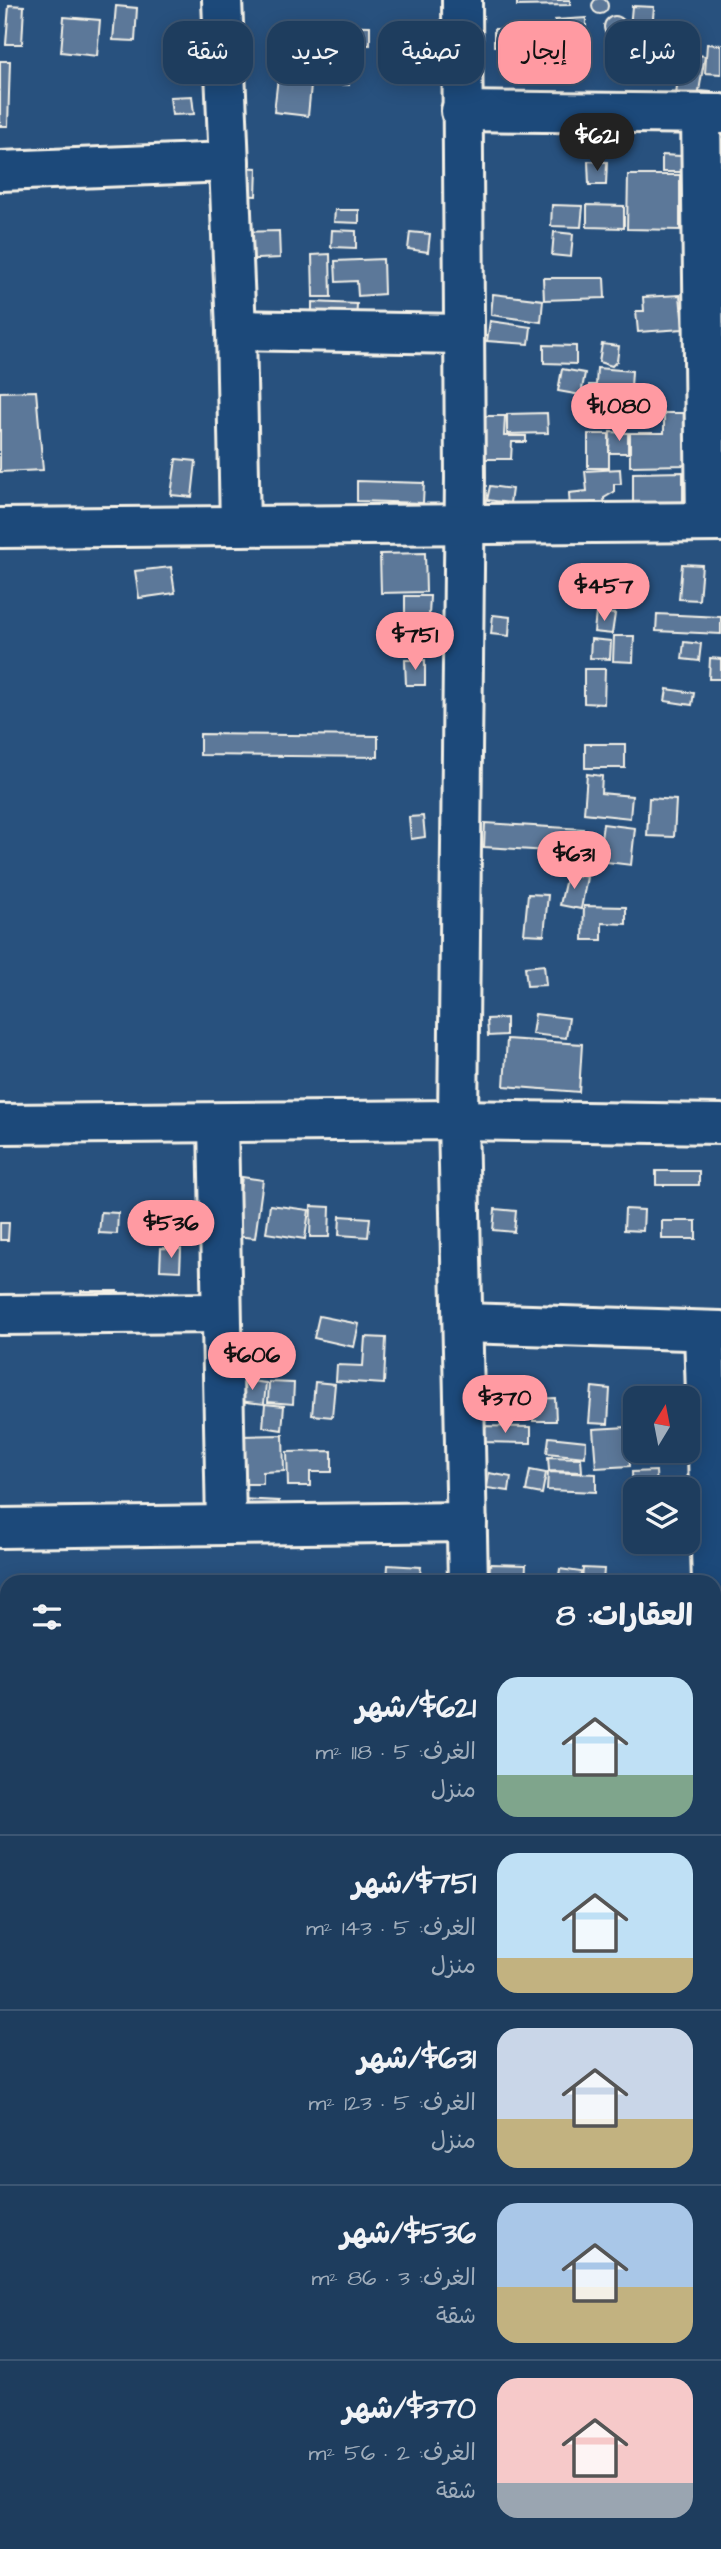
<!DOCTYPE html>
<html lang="ar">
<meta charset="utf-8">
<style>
:root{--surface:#1e3d5e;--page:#264464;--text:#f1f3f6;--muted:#a1aebc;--line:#3c5673;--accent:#ff9aa2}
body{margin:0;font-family:"Architects Daughter","Playpen Sans Arabic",sans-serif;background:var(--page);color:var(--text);direction:rtl;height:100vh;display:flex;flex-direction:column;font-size:26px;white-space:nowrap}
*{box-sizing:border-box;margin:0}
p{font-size:23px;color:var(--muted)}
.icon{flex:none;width:38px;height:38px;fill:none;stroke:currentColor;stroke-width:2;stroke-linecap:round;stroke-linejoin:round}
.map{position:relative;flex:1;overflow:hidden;direction:ltr}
.side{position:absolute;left:0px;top:1575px;width:721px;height:975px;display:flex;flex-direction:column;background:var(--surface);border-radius:21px 21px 0 0;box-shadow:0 4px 18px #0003,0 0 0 2px var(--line);direction:rtl}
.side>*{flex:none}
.hud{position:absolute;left:21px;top:21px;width:679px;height:63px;direction:rtl;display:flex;gap:14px}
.needle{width:46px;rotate:10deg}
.fabs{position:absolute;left:623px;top:1386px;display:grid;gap:14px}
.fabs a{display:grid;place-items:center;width:77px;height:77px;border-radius:14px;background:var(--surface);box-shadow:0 4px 18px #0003,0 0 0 2px var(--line);font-size:35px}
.price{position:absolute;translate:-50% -60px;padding:0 16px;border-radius:24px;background:var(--accent);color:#111;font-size:23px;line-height:46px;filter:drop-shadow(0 2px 4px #0008)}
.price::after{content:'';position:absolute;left:50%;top:42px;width:21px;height:16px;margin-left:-10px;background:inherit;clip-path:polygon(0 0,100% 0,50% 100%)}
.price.current{background:#222;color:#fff}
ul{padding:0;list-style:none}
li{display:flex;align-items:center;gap:21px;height:175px;padding:0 28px}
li+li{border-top:2px solid var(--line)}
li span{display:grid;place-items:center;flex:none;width:196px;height:140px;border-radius:21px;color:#555}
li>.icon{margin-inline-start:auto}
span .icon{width:84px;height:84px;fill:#fffc;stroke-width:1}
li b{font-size:30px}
h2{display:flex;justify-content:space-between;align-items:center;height:84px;padding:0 28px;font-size:30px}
.pill{padding:0 24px;border-radius:21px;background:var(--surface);box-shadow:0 4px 18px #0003,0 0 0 2px var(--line);font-size:24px;line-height:63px}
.pill.current{background:var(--accent);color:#111}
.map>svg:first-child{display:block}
.building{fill:#5b7899;stroke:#f4f1e8;stroke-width:2}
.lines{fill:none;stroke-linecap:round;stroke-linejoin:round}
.minor-casing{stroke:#f4f1e8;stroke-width:44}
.minor{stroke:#1f4a7a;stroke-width:38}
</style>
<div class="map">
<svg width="721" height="2549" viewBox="0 0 721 2549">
<rect width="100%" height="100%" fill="#28517e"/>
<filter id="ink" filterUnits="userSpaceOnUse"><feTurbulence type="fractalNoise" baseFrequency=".0143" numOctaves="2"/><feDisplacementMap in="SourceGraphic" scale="14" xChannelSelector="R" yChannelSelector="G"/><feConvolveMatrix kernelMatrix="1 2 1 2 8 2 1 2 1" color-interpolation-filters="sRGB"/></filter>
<g filter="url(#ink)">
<g class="building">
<circle cx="600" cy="6" r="8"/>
<path d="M517 0H570V5L517 6Z"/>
<path d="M9 5 24 6 22 44H6Z"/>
<path d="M116 6 137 8 135 41 113 40Z"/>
<path d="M632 6 654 7 652 28H630Z"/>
<circle cx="615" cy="27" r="11"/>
<path d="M64 17 100 20 97 56 61 52Z"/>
<path d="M586 18V34H575L574 28 556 29 555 20Z"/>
<rect x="661" y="21" width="19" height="22"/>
<path d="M313 25 370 26V45L313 43Z"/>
<path d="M494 29H517L516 46H494Z"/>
<path d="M681 43 692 45 691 54 705 56 699 91 711 92 713 99 676 96Z"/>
<path d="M707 44 721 45V74L705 73Z"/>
<path d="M334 53H350L349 85 333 84Z"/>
<path d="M280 60 313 65 308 116 274 112Z"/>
<path d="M0 61H10L8 126H0Z"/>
<path d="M192 96 194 114 172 115 170 97Z"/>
<path d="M662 155 681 156V172H662Z"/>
<path d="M588 161 607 162 606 185H589Z"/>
<path d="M238 167 257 168 256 196 236 195Z"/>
<path d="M628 175H680V230L627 229Z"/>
<path d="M552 205 583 206 581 227 551 226Z"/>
<path d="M587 205 624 206V228L587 227Z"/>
<path d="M335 210H359V223L334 222Z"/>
<path d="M332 230 356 231V248L331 247Z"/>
<path d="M279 231 280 258 237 260 236 232Z"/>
<path d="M410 232 430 234 428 252 408 249Z"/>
<path d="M554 232 573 234 571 257 552 255Z"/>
<path d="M330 254 331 297H313L312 255Z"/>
<path d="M383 259 384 294 358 296 357 281 336 282 335 261Z"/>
<path d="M543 278H604L605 298 544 300Z"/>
<path d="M493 294 543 300 541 322 491 315Z"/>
<path d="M680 295 683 329 638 332 636 311H644L643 297Z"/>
<path d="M312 302 357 304 356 323 312 321Z"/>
<path d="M490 321 531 327 529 344 487 341Z"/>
<path d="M602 344 619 346 617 361 612 366 599 362Z"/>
<path d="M544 345 576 346V364L544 363Z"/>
<path d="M597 368 632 371 631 388 610 387 609 403 588 401 589 385H596Z"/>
<path d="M562 369 585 373 581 395 558 391Z"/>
<path d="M36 391 43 470 0 472V392Z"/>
<path d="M547 413 548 433 507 434V414Z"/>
<path d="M664 413H688V465L630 466V433H664Z"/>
<path d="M485 416H505L504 436H526V442H512L511 459H484Z"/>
<path d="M610 432 628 433V453H609Z"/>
<rect x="588" y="434" width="21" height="34"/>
<path d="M176 459 196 461 192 497 171 495Z"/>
<path d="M620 469 621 484H614V492L604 498 605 506 570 509 569 493 587 491 585 471Z"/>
<path d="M683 472V507L633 508V473Z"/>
<path d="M357 481 424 483 423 503 357 501Z"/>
<path d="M490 486 512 489 510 503 487 500Z"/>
<path d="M425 553 426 592 381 593 380 554Z"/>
<path d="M682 564 702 565 699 600 679 599Z"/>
<path d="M171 567 175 593 139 598 135 571Z"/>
<path d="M405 596H430L429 616H405Z"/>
<path d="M596 612 615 614 612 634 594 632Z"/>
<path d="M657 614 721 617V634L656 631Z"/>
<path d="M493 615 510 617 509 636 491 634Z"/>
<path d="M614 636H634L633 662 613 661Z"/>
<path d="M591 639 611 641 610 659 590 658Z"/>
<path d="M684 642 701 644 699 661 682 659Z"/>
<path d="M710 658 721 659V679H709Z"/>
<path d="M405 660H425V685H406Z"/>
<path d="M584 669H605L604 704 584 703Z"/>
<path d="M667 689 694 693 692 705 665 701Z"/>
<path d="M200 734 378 736V757L200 755Z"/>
<rect x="585" y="744" width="40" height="24"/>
<path d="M587 774 602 776 601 793 632 796 630 818 584 813Z"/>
<path d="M649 798 676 800 674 837 647 836Z"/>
<path d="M423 816 425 837 411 839 409 817Z"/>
<path d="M485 823 583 829 581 853 484 847Z"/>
<path d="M603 824 635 828 631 865 598 861Z"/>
<path d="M567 874 587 877 581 909 560 905Z"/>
<path d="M528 894 548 895 544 935 524 934Z"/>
<path d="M584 906 626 907V924L602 923V940H583Z"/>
<path d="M544 965 546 985 527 986 525 967Z"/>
<path d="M535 1014 569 1018 566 1038 532 1034Z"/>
<path d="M506 1018V1035L488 1036 487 1019Z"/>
<path d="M507 1039 582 1044 579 1092 504 1086Z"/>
<rect x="656" y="1171" width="43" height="14"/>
<path d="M242 1177 263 1180 255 1238 234 1236Z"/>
<path d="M270 1205 309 1210 305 1239 266 1233Z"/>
<path d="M311 1206 330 1207 329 1237H310Z"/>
<path d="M495 1209 516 1211 514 1232 493 1230Z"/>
<path d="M625 1209 644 1210 643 1231 624 1230Z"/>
<path d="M101 1212 118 1213 117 1234 99 1233Z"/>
<path d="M340 1216 370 1218 368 1237 339 1235Z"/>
<rect x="662" y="1221" width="34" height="18"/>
<path d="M0 1223H9L8 1240H0Z"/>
<path d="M161 1248 181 1249 180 1271 160 1270Z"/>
<rect x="81" y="1291" width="36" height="19"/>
<path d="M319 1316 359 1324 354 1347 314 1338Z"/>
<path d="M365 1337 386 1338 384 1384 336 1381 337 1365 363 1366Z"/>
<path d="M264 1361 265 1377 244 1379 243 1362Z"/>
<path d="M241 1380 266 1383 264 1404 239 1401Z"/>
<path d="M269 1382 294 1383 293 1404 268 1402Z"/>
<path d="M315 1382 335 1384 332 1417 312 1415Z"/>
<path d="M592 1387 610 1389 608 1424 589 1423Z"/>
<path d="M640 1395 679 1397V1398H640Z"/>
<path d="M555 1398 556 1421H533V1399Z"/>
<path d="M265 1404 284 1406 282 1430 263 1427Z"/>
<path d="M480 1426 531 1427V1443L479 1442Z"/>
<path d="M627 1427 630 1466 596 1468 593 1429Z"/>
<path d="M283 1435 284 1471 263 1472V1484H241L240 1436Z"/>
<path d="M549 1437 586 1441 585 1457 547 1453Z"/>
<path d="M332 1451V1472H310V1486H288L287 1452Z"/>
<path d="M548 1457 581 1458 582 1472 549 1471Z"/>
<path d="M530 1470 546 1473 542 1494 526 1491Z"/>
<path d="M656 1471 657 1489H635L633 1495 632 1472Z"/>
<path d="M548 1472 596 1474V1492L547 1490Z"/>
<path d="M489 1473 511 1477 509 1491 487 1488Z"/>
<path d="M241 1499 279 1501 278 1520 239 1518Z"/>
<path d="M490 1564 526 1565 525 1582H489Z"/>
<path d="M388 1565 421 1567 419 1582H387Z"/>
<path d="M583 1568 604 1569 603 1582H582Z"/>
<path d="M560 1569 581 1572 580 1582H558Z"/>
<path d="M0 1616 7 1617V1631H0Z"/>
<path d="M0 1889 7 1891V1908L0 1907Z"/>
<rect x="714" y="2102" width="7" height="36"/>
<path d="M0 2151 7 2152V2170H0Z"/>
<path d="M4 2221H7V2242H2Z"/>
<path d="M714 2274 721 2275V2292L714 2291Z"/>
<path d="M7 2337V2368H0V2338Z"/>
<rect x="99" y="2543" width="17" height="6"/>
<path d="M374 2543H402L401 2549H373Z"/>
<rect x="466" y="2543" width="16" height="6"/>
</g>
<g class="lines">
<g class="minor-casing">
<g id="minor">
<path d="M222 0 236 330 240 526"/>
<path d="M462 0 465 478 458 1120 468 1582"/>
<path d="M461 111 721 114"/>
<path d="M701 115 706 522"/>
<path d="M0 171 229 162"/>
<path d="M236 330 463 334"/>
<path d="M0 528 721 522"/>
<path d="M0 1124 458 1120 721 1124"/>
<path d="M218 1124 226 1524"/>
<path d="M0 1315 221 1313"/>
<path d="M464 1323 721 1331"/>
<path d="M704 1332 712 1582"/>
<path d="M0 1528 467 1522"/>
<path d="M714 1662 716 1741"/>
<path d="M0 1748H7"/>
<path d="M0 1996H7"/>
<path d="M714 2182H721"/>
<path d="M0 2458H7"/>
<path d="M714 2461H721"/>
<path d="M73 2543V2549"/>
<path d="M528 2549V2543"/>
</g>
</g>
<use href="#minor" class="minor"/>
</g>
</g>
</svg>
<div class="fabs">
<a><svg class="needle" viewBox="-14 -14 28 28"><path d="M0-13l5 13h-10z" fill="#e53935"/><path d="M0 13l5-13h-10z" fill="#a1aebc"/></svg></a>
<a><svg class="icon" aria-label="layers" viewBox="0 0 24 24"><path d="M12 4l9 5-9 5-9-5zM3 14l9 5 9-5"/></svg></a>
</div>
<b class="price current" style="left:597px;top:173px">$621</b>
<b class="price" style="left:619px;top:443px">$1,080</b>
<b class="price" style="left:604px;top:623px">$457</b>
<b class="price" style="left:415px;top:672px">$751</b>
<b class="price" style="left:574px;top:891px">$631</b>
<b class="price" style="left:171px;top:1260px">$536</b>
<b class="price" style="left:252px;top:1392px">$606</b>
<b class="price" style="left:505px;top:1435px">$370</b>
<div class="hud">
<a class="pill">شراء</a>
<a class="pill current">إيجار</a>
<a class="pill">تصفية</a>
<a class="pill">جديد</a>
<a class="pill">شقة</a>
</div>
<section class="side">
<h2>العقارات: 8<svg class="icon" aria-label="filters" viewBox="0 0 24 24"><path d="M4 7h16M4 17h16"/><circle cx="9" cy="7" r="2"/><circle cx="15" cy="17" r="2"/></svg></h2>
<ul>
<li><span style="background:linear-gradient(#bfe0f5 70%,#7fa58c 0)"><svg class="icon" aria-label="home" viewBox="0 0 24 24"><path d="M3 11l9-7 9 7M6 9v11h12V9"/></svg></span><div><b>$621/شهر</b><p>الغرف: 5 · 118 m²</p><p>منزل</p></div></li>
<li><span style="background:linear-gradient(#bfe0f5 75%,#c2b280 0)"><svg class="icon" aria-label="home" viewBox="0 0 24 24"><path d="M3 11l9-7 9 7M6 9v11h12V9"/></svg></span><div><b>$751/شهر</b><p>الغرف: 5 · 143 m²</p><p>منزل</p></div></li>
<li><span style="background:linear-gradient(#c9d6e8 65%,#c2b280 0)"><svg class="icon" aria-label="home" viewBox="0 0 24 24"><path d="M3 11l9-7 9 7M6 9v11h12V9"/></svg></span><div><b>$631/شهر</b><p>الغرف: 5 · 123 m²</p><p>منزل</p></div></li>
<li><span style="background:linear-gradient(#a9c7e8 60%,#c2b280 0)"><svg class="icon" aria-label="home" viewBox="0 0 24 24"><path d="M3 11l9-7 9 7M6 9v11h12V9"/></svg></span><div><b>$536/شهر</b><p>الغرف: 3 · 86 m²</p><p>شقة</p></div></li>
<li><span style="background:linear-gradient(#f6c9c9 75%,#9aa5b1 0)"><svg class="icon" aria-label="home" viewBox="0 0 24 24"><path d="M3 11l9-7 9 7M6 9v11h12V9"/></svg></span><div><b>$370/شهر</b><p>الغرف: 2 · 56 m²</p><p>شقة</p></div></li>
</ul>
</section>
</div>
